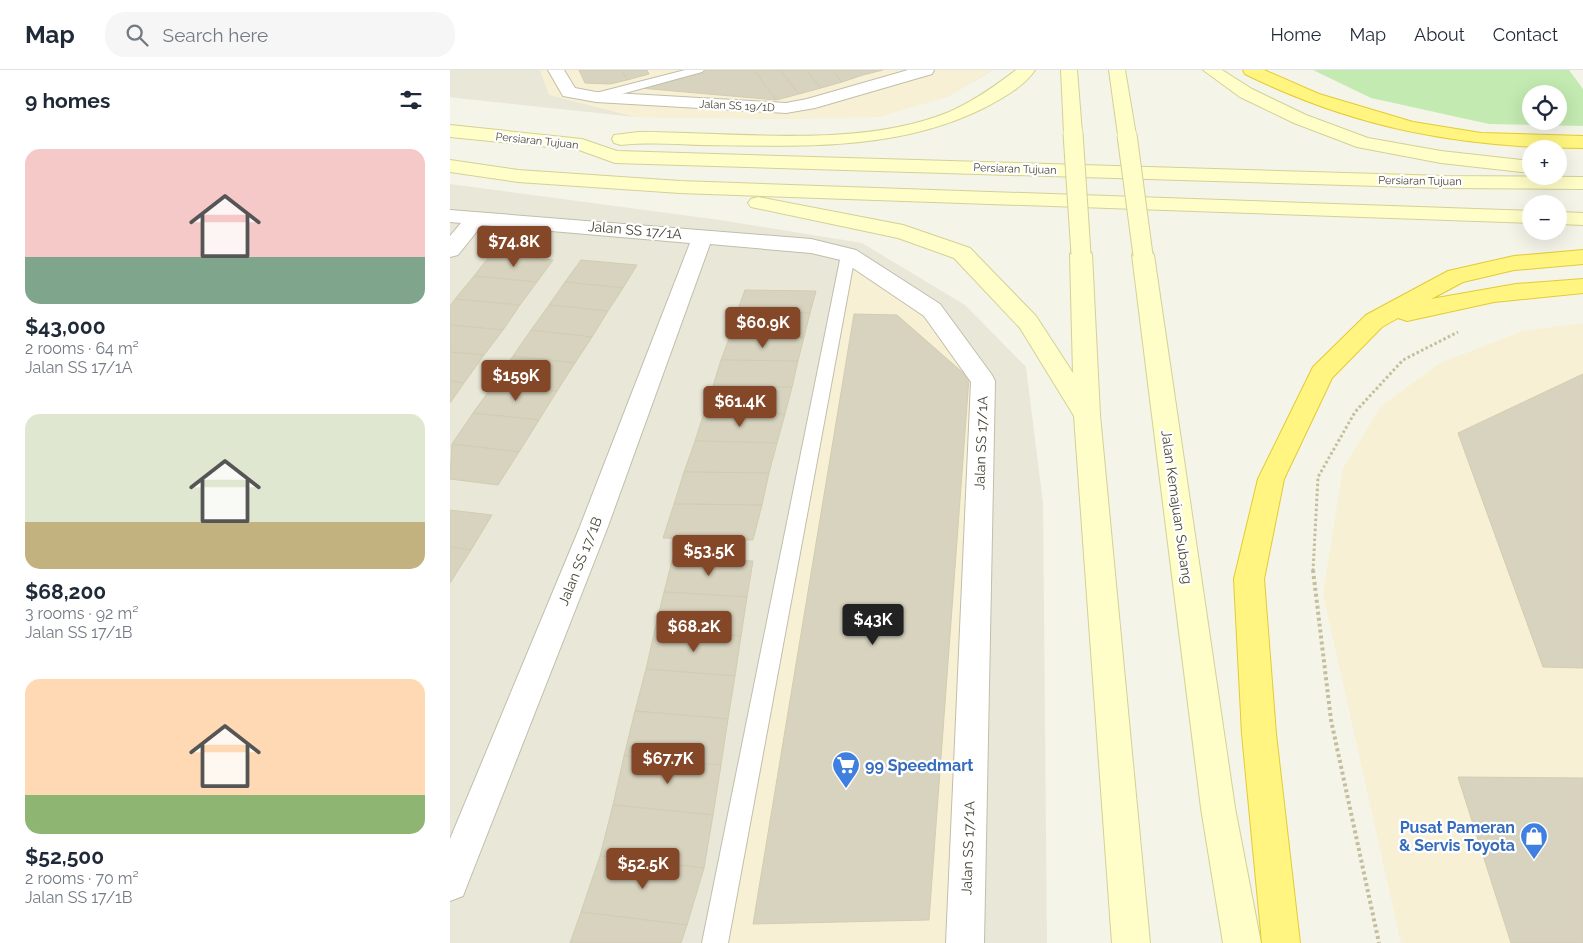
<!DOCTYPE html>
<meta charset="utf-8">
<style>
:root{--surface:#fff;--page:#f6f6f7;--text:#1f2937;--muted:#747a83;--line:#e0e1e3;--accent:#844828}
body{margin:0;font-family:Raleway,sans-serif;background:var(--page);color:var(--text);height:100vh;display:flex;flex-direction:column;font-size:19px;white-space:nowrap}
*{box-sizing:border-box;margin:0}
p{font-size:16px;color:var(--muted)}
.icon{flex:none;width:28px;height:28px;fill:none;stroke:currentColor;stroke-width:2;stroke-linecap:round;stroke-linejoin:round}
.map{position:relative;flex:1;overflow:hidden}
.panel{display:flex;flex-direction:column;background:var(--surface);width:450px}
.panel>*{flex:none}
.controls{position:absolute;left:1072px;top:15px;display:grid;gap:10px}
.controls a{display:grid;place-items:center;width:45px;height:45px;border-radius:50%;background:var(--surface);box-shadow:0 5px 20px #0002;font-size:25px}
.price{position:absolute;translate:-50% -42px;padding:0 11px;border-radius:5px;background:var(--accent);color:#fff;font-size:16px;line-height:32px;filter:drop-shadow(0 1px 2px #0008)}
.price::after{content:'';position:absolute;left:50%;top:30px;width:15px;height:11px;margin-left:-8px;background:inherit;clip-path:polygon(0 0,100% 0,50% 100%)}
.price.current{background:#222;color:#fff}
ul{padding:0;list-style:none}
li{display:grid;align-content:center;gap:10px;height:265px;padding:0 25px}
li span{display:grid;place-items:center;height:155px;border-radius:15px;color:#555}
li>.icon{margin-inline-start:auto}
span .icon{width:90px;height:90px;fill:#fffc;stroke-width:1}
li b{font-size:21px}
h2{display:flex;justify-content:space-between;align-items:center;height:60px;padding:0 25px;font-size:21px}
header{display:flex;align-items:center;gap:30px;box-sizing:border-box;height:70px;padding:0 25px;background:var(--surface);border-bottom:1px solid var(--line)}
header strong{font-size:24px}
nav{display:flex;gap:28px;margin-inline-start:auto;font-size:18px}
.search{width:350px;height:45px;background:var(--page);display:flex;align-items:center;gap:12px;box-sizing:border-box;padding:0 18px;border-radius:20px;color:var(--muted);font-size:19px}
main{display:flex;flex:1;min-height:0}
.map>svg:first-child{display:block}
.residential{fill:#e9e7d7}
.commercial{fill:#f7f0d4}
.green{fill:#c3eab1;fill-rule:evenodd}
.building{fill:#d7d3be;stroke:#d2cdb1}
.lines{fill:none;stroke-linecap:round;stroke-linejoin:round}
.service-casing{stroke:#c1beab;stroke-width:2}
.minor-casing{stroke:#c1beab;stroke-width:2}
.secondary-casing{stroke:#d3d196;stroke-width:2}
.trunk-casing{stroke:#e2cb35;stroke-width:2}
.path-far1{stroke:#c3be9c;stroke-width:3;stroke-dasharray:2.5 2.5;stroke-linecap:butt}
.path{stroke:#c3be9c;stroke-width:4;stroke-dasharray:3 3;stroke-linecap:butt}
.service{fill:#fff;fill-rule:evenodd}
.minor{fill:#fff;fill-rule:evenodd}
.secondary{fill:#fffec8;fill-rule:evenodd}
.trunk{fill:#fff580;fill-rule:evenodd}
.secondary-bridge-casing{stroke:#d3d196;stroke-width:21;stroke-linecap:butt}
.secondary-bridge{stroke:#fffec8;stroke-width:19}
.labels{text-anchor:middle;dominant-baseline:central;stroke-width:4.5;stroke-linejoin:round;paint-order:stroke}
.far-street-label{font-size:11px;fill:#494637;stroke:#fff}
.street-label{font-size:14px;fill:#494637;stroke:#fff}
.near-shop-label{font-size:16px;font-weight:bold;fill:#366cbe;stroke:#fff;text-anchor:start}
</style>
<header>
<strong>Map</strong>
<div class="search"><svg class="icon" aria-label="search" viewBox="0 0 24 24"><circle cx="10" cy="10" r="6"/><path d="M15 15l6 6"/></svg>Search here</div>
<nav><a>Home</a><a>Map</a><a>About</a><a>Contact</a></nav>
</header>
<main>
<section class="panel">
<h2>9 homes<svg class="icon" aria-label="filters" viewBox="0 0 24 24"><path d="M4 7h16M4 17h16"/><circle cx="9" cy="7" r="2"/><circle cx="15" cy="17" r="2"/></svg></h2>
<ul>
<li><span style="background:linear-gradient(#f6c9c9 70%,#7fa58c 0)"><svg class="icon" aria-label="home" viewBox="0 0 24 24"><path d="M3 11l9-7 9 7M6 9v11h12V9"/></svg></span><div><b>$43,000</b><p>2 rooms · 64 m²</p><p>Jalan SS 17/1A</p></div></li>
<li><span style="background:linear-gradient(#dfe7d0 70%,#c2b280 0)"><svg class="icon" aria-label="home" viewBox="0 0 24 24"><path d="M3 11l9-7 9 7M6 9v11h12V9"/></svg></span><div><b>$68,200</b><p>3 rooms · 92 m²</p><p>Jalan SS 17/1B</p></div></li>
<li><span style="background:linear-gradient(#ffd9b3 75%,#8fb573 0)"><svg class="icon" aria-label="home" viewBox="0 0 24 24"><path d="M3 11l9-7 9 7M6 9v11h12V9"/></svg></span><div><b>$52,500</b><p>2 rooms · 70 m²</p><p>Jalan SS 17/1B</p></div></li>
</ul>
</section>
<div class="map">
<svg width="1133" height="873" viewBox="0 0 1133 873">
<rect width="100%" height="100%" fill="#f5f4e9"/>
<g class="residential">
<path d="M0 0H543L497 27 352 49 185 47 7 28 0 27Z"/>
<path d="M0 114 270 150 412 173 515 235 576 297 593 433 597 873H0Z"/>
</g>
<g class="commercial">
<path d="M90 0H542L497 27 429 47 352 49 185 47 99 25Z"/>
<path d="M402 199 472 242 525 311 500 873H276Z"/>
<path d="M1133 253V873H951L873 524 893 398 931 336 990 293 1072 261Z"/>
</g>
<path class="green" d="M863 0H1119L1133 19V56L1039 54 921 28ZM1081 24H1109V51H1081Z"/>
<g class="building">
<path d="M129 0H172L177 10 160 14 135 13Z"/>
<path d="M172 0H197L199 4 177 10Z"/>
<path d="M259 0H304L326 30 190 18Z"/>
<path d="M304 0H330L349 24 326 30Z"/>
<path d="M330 0H356L371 18 349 24Z"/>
<path d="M356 0H382L392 12 371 18Z"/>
<path d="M382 0H408L413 5 392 12Z"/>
<path d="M408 0H433L413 5Z"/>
<path d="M41 184 103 190 87 212 24 206Z"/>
<path d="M131 190 187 195 173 218 115 212Z"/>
<path d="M24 206 87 212 70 235 5 229Z"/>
<path d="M115 212 173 218 158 241 99 235Z"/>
<path d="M295 220 366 221 360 243 287 242Z"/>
<path d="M5 229 70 235 53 260 0 255V236Z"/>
<path d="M99 235 158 241 142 267 81 260Z"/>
<path d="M287 242 360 243 354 267 280 266Z"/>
<path d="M404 244 447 245 519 308 479 850 303 854Z"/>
<path d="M0 255 53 260 34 285 0 282Z"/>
<path d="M81 260 142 267 125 293 63 286Z"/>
<path d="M280 266 354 267 348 291 271 290Z"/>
<path d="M0 282 34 285 14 313 0 311Z"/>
<path d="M63 286 125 293 107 321 44 314Z"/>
<path d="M271 290 348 291 342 317 263 316Z"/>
<path d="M1133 304V598L1093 597 1008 363Z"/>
<path d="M0 311 14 313 0 333Z"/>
<path d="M44 314 107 321 89 350 23 343Z"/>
<path d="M263 316 342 317 335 344 254 343Z"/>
<path d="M23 343 89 350 69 382 2 374Z"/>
<path d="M254 343 335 344 327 373 245 371Z"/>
<path d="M245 371 327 373 319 403 234 402Z"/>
<path d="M2 374 69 382 48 415 0 409Z"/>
<path d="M234 402 319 403 312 435 224 434Z"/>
<path d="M224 434 312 435 303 470 213 468Z"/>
<path d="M0 440 42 445 21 480 0 477Z"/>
<path d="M0 477 21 480 0 513Z"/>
<path d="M223 487 303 491 297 527 214 522Z"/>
<path d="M214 522 297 527 291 566 205 559Z"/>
<path d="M205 559 291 566 285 606 196 599Z"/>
<path d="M196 599 285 606 278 649 185 641Z"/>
<path d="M185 641 278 649 271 695 174 686Z"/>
<path d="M174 686 271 695 263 745 163 735Z"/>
<path d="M1008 707 1133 708V873H1061Z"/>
<path d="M163 735 263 745 254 798 150 786Z"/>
<path d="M150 786 254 798 237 855 131 842Z"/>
<path d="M131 842 237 855 231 873H120Z"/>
</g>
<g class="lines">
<g class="service-casing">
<g id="service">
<path d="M235 0H254L252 2 146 31 140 27 142 24Z"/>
<path d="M398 180 405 185 278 873H252L391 185Z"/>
</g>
</g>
<g class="minor-casing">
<g id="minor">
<path d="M98 0H114L125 18 146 22 336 33 357 29 458 0H484L482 4 365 38 336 43 146 32 113 26Z"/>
<path d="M0 140 361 169 406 180 490 234 542 305 545 311 534 873H496L521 312 474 246 391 190 361 183 260 174 157 459 18 813 13 826 0 831V769L129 459 240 173 32 155 8 185 0 187V166L11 153 0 152Z"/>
</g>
</g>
<g class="secondary-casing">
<g id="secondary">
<path d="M566 0H585C575 16 551 29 534 38 446 82 346 76 251 75 224 74 198 72 171 75L164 73 162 69 164 65 189 62C285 62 410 79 499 42 524 31 545 16 566 0Z"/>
<path d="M611 0H627L632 63 630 67H616L614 63Z"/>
<path d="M659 0H675L686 65 684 69H670L668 65Z"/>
<path d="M753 0H772L802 19 856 45 918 68 991 81 1081 91V103L991 93 907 77 844 53 790 27Z"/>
<path d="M0 55 132 69 167 81 995 106 1133 107V119L995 118 165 93 129 80 0 67Z"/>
<path d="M0 90 68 100 230 111 1081 141V153L230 123 68 112 0 102Z"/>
<path d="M308 127 453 155 520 178 586 246 623 303 620 184 623 179 631 177 639 179 642 184 650 345 700 873H662L624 346 570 258 504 188 448 168 301 137 298 133 301 129Z"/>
<path d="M1109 142 1133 143V155L1109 154Z"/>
<path d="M693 178 701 180 704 185 785 738 811 873H773L751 738 682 185 685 180Z"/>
</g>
</g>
<g class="trunk-casing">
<g id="trunk">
<path d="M793 0H814L869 24 963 52 1031 63 1133 66V78C1012 78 904 58 795 4Z"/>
<path d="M1133 180V194L1064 200 1013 212 981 229 1066 214 1133 209V223L1044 232 957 251 948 248 932 257 882 308 834 409 814 509 826 664 850 873H812L792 664 784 509 808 409 863 297 916 245 998 201 1064 186Z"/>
</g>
</g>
<path class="path-far1" d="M863 501 868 407 905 342 953 290 1008 262"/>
<path class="path" d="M863 500 881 650 929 873"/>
<use href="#service" class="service"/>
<use href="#minor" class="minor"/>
<use href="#secondary" class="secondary"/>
<use href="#trunk" class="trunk"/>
<g class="secondary-bridge-casing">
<g id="secondary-bridge">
<path d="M623 63 631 184"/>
<path d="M677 65 693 185"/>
</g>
</g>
<use href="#secondary-bridge" class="secondary-bridge"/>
</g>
<defs>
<g id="supermarket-pin" transform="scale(1.4375)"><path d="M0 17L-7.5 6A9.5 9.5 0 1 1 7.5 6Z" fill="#3f7fe0" stroke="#fff"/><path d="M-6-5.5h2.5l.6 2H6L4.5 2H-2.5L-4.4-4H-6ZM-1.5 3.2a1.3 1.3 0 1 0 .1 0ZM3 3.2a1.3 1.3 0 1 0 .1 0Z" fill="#fff"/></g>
<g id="shop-pin" transform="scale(1.4375)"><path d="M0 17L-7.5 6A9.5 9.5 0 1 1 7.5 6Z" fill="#3f7fe0" stroke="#fff"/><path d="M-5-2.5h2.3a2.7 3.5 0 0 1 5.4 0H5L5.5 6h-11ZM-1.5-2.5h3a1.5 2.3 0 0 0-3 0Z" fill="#fff"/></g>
</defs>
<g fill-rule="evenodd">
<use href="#supermarket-pin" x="396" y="695"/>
<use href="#shop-pin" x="1084" y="766"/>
</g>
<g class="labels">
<g class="far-street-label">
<text transform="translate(287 36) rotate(3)">Jalan SS 19/1D</text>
<text transform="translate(87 71) rotate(6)">Persiaran Tujuan</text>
<text transform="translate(565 99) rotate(2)">Persiaran Tujuan</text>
<text transform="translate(970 111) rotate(1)">Persiaran Tujuan</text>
</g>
<g class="street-label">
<text transform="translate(185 160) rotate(5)">Jalan SS 17/1A</text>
<text transform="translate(531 373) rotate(-88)">Jalan SS 17/1A</text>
<text transform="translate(727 437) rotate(82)">Jalan Kemajuan Subang</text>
<text transform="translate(130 491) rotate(-68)">Jalan SS 17/1B</text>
<text transform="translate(518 778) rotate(-88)">Jalan SS 17/1A</text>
</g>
<g class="near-shop-label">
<text x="415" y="695">99 Speedmart</text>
<text x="1065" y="757" text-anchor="end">Pusat Pameran<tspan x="1065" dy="18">&amp; Servis Toyota</tspan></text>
</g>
</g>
</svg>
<div class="controls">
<a><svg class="icon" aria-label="locate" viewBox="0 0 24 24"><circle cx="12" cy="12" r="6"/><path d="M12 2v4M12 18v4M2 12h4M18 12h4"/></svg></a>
<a>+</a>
<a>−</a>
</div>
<b class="price" style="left:64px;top:198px">$74.8K</b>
<b class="price" style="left:313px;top:279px">$60.9K</b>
<b class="price" style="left:66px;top:332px">$159K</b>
<b class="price" style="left:290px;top:358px">$61.4K</b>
<b class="price" style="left:259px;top:507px">$53.5K</b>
<b class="price current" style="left:423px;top:576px">$43K</b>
<b class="price" style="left:244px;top:583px">$68.2K</b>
<b class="price" style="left:218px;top:715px">$67.7K</b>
<b class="price" style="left:193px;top:820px">$52.5K</b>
</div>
</main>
